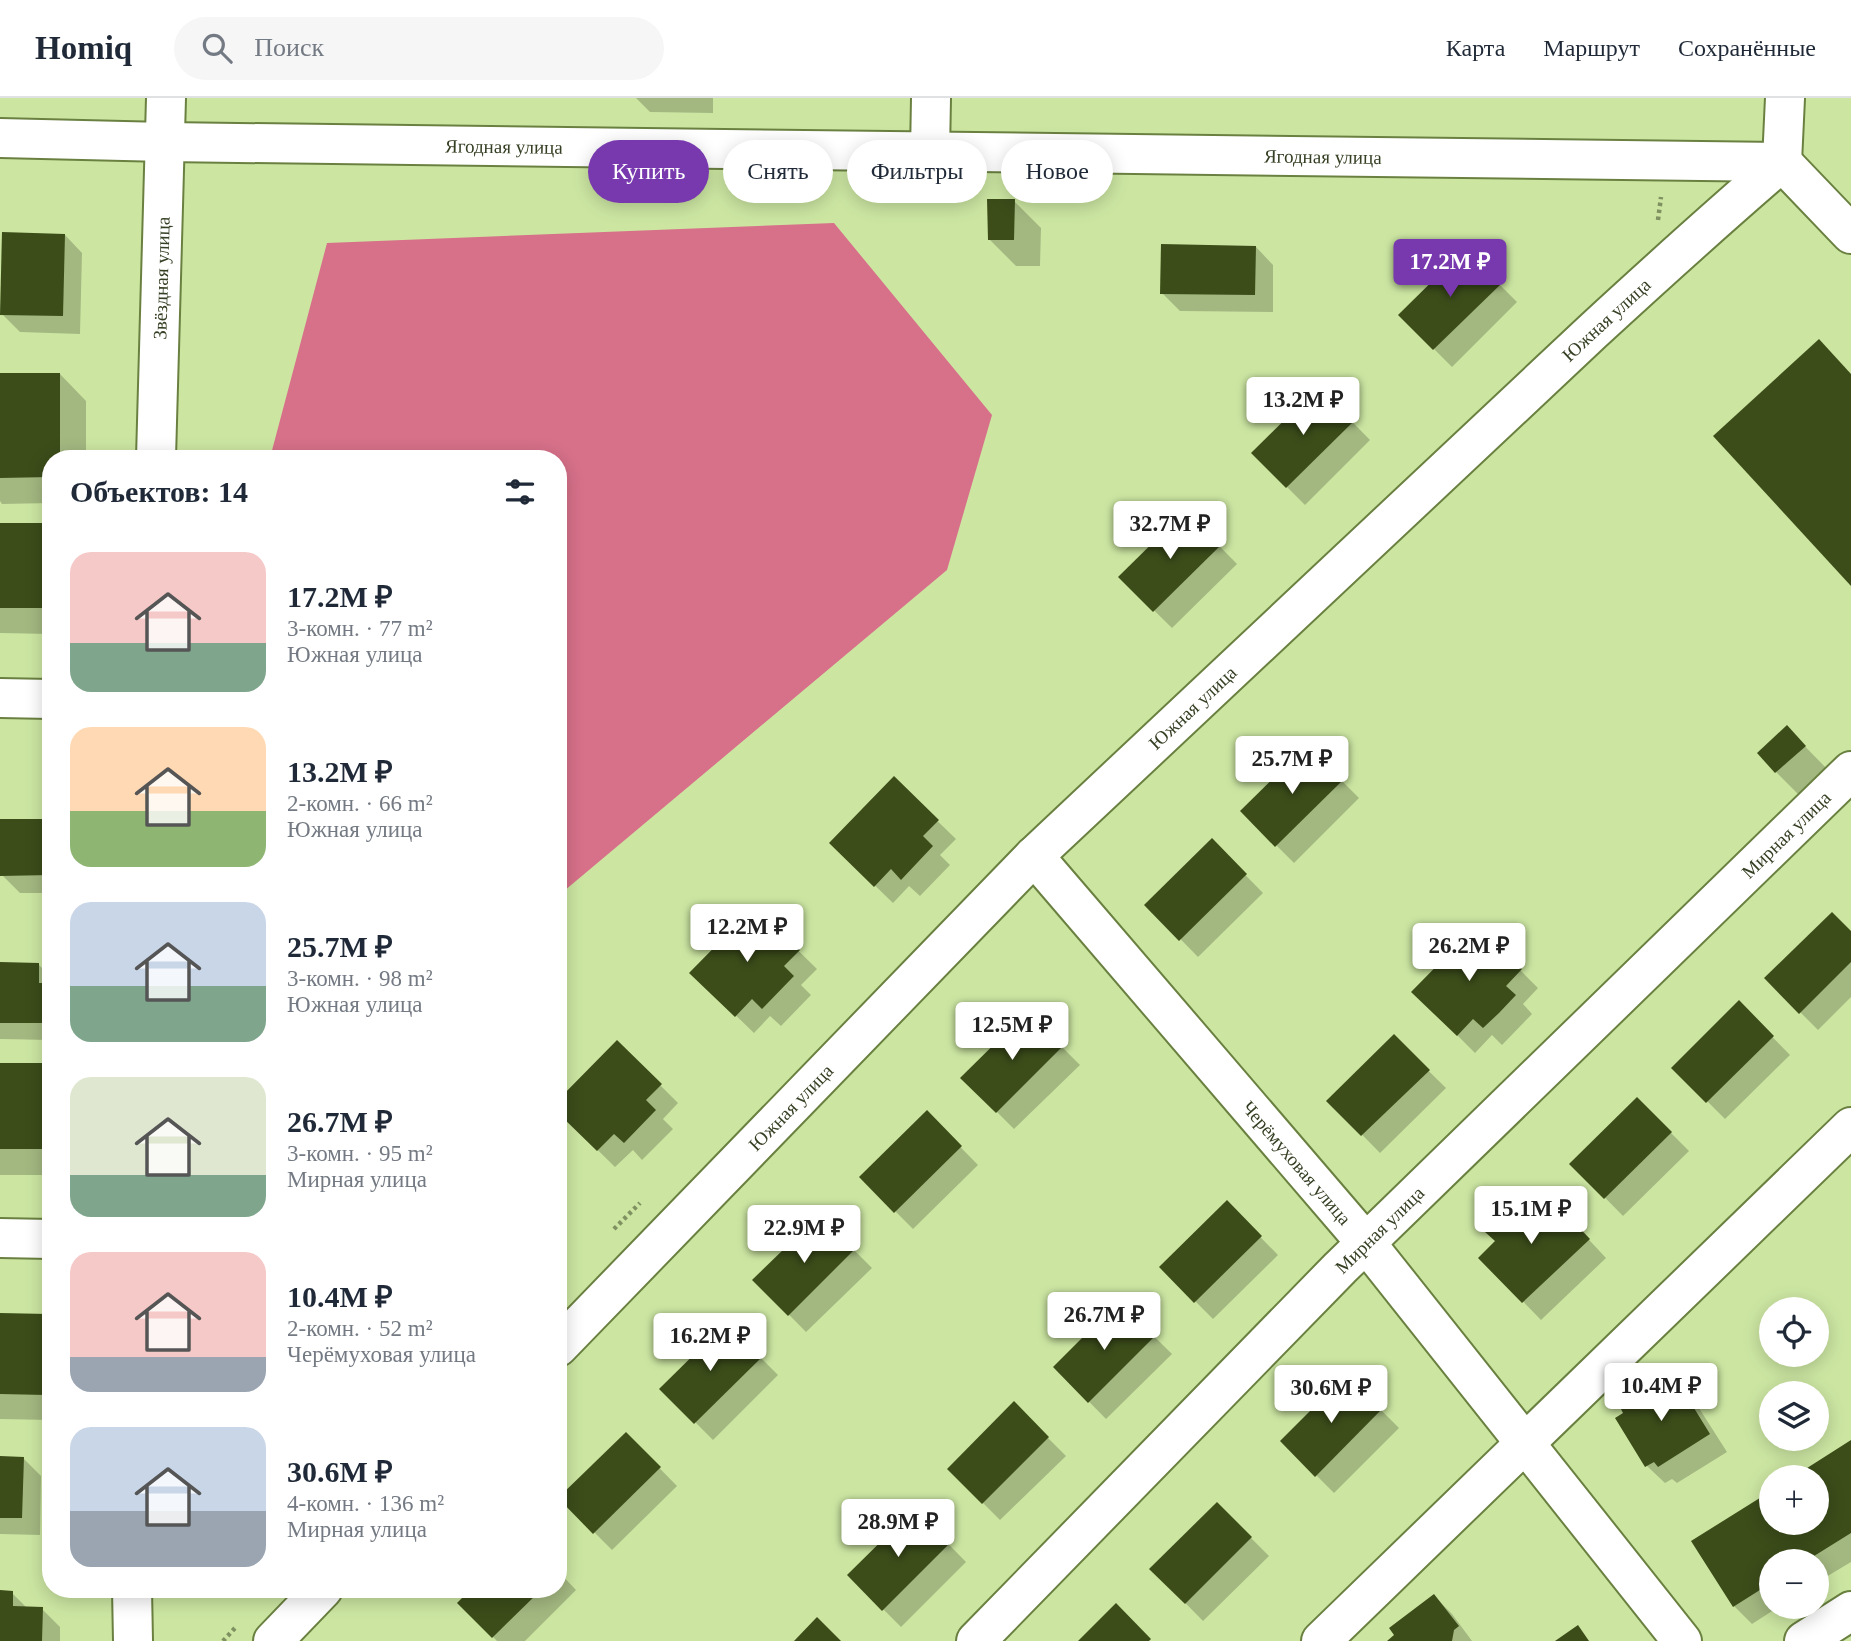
<!DOCTYPE html>
<html lang="ru">
<meta charset="utf-8">
<style>
:root{--surface:#fff;--page:#f6f6f7;--text:#1f2937;--muted:#747a83;--line:#e0e1e3;--accent:#7839ae}
body{margin:0;font-family:"Times New Roman",serif;background:var(--page);color:var(--text);height:100vh;display:flex;flex-direction:column;font-size:26px;white-space:nowrap}
*{box-sizing:border-box;margin:0}
p{font-size:23px;color:var(--muted)}
.icon{flex:none;width:38px;height:38px;fill:none;stroke:currentColor;stroke-width:2;stroke-linecap:round;stroke-linejoin:round}
.map{position:relative;flex:1;overflow:hidden}
.details{position:absolute;left:42px;top:352px;width:525px;height:1148px;display:flex;flex-direction:column;background:var(--surface);border-radius:28px;box-shadow:0 4px 18px #0003}
.details>*{flex:none}
.guide{position:absolute;left:588px;top:42px;width:665px;height:63px;display:flex;gap:14px}
.buttons{position:absolute;left:1759px;top:1199px;display:grid;gap:14px}
.buttons a{display:grid;place-items:center;width:70px;height:70px;border-radius:50%;background:var(--surface);box-shadow:0 4px 18px #0003;font-size:35px}
.price{position:absolute;translate:-50% -60px;padding:0 16px;border-radius:7px;background:#fff;color:#222;font-size:23px;line-height:46px;filter:drop-shadow(0 2px 4px #0008)}
.price::after{content:'';position:absolute;left:50%;top:42px;width:21px;height:16px;margin-left:-10px;background:inherit;clip-path:polygon(0 0,100% 0,50% 100%)}
.price.on{background:var(--accent);color:#fff}
ul{padding:0;list-style:none}
li{display:flex;align-items:center;gap:21px;height:175px;padding:0 28px}
li span{display:grid;place-items:center;flex:none;width:196px;height:140px;border-radius:21px;color:#555}
li>.icon{margin-inline-start:auto}
span .icon{width:84px;height:84px;fill:#fffc;stroke-width:1}
li b{font-size:30px}
h2{display:flex;justify-content:space-between;align-items:center;height:84px;padding:0 28px;font-size:30px}
.tag{padding:0 24px;border-radius:32px;background:var(--surface);box-shadow:0 4px 18px #0003;font-size:24px;line-height:63px}
.tag.on{background:var(--accent);color:#fff}
header{display:flex;align-items:center;gap:42px;box-sizing:border-box;height:98px;padding:0 35px;background:var(--surface);border-bottom:2px solid var(--line)}
header strong{font-size:33px}
nav{display:flex;gap:38px;margin-inline-start:auto;font-size:24px}
.search{width:490px;height:63px;background:var(--page);display:flex;align-items:center;gap:18px;box-sizing:border-box;padding:0 24px;border-radius:38px;color:var(--muted);font-size:26px}
.map>svg:first-child{display:block}
.forest{fill:#d7718a}
.shadow{fill:#0003}
.building{fill:#3c4d1a}
.lines{fill:none;stroke-linecap:round;stroke-linejoin:round}
.street-casing{stroke:#6a8040;stroke-width:42}
.path{stroke:#7f9161;stroke-width:4.5;stroke-dasharray:3.5 3.5;stroke-linecap:butt}
.street{stroke:#fff;stroke-width:38}
.labels{text-anchor:middle;dominant-baseline:central;stroke-width:7;stroke-linejoin:round;paint-order:stroke}
.street-label{font-size:19px;fill:#353f23;stroke:#d9f4ae}
</style>
<header>
<strong>Homiq</strong>
<div class="search"><svg class="icon" aria-label="search" viewBox="0 0 24 24"><circle cx="10" cy="10" r="6"/><path d="M15 15l6 6"/></svg>Поиск</div>
<nav><a>Карта</a><a>Маршрут</a><a>Сохранённые</a></nav>
</header>
<div class="map">
<svg width="1851" height="1543" viewBox="0 0 1851 1543">
<rect width="100%" height="100%" fill="#cce6a2"/>
<path class="forest" d="M834 125 992 317 947 472 558 798V360H270L327 145Z"/>
<g class="shadow">
<path d="M636 0H713V15L650 14Z"/>
<path d="M1014 103 1041 130 1040 168H1016L989 141Z"/>
<path d="M65 137 82 155 80 236 20 234 2 216Z"/>
<path d="M1256 149 1273 167V214L1180 213 1162 195Z"/>
<path d="M1466 153 1517 204 1452 269 1400 217Z"/>
<path d="M0 276H60L86 303V360H51V405L2 406 0 403Z"/>
<path d="M1319 290 1370 342 1305 407 1253 355Z"/>
<path d="M1186 414 1237 466 1172 530 1120 479Z"/>
<path d="M0 427H43L51 435V536L0 535Z"/>
<path d="M1787 630 1831 675 1802 700 1776 674Z"/>
<path d="M1308 649 1359 700 1294 765 1242 713Z"/>
<path d="M894 681 956 741 940 757 950 767 920 798 909 788 893 805 831 745Z"/>
<path d="M51 723V795H20L2 777Z"/>
<path d="M1212 743 1263 795 1198 859 1147 807Z"/>
<path d="M755 810 817 871 801 887 811 897 781 928 770 918 754 935 692 875Z"/>
<path d="M1477 829 1538 890 1523 906 1532 916 1502 947 1492 937 1475 955 1414 894Z"/>
<path d="M1851 835V899L1818 932 1766 880Z"/>
<path d="M0 866H38L51 879V942L0 941Z"/>
<path d="M1739 905 1790 957 1725 1021 1674 970Z"/>
<path d="M1028 915 1080 967 1014 1031 963 980Z"/>
<path d="M1394 939 1446 990 1380 1055 1329 1003Z"/>
<path d="M617 944 678 1005 663 1021 673 1031 642 1062 633 1052 615 1069 558 1013Z"/>
<rect x="0" y="967" width="51" height="110"/>
<path d="M1637 1001 1689 1053 1623 1118 1572 1066Z"/>
<path d="M927 1015 978 1067 913 1131 861 1079Z"/>
<path d="M1227 1105 1278 1157 1213 1221 1161 1169Z"/>
<path d="M1529 1114 1564 1115 1606 1160 1541 1222 1481 1160Z"/>
<path d="M820 1118 872 1170 806 1234 755 1182Z"/>
<path d="M558 1123 564 1128 558 1134Z"/>
<path d="M1120 1205 1172 1256 1106 1321 1055 1269Z"/>
<path d="M0 1217 47 1218 51 1222V1322L0 1321Z"/>
<path d="M727 1226 778 1277 713 1342 662 1291Z"/>
<path d="M1347 1278 1399 1330 1334 1395 1282 1343Z"/>
<path d="M1673 1279 1690 1296 1727 1354 1677 1385 1672 1381 1665 1385 1647 1368Z"/>
<path d="M1014 1306 1066 1358 1000 1422 949 1371Z"/>
<path d="M626 1336 677 1388 612 1452 560 1400Z"/>
<path d="M1851 1344V1464L1816 1485V1463H1771V1508H1780L1752 1526 1734 1508 1693 1444 1771 1395V1424H1816V1379H1796Z"/>
<path d="M0 1360H23L41 1378 40 1437 0 1436Z"/>
<path d="M1217 1406 1269 1458 1203 1523 1152 1471Z"/>
<path d="M915 1412 966 1464 901 1529 849 1477Z"/>
<path d="M558 1473 576 1492 525 1543H497L460 1505 474 1491H558Z"/>
<path d="M0 1494 12 1495 28 1511H42L60 1529V1543H0Z"/>
<path d="M1434 1498 1452 1516 1472 1543H1390Z"/>
</g>
<g class="building">
<path d="M987 101H1015L1014 142H988Z"/>
<path d="M2 134 65 136 63 218 0 217Z"/>
<path d="M1161 146 1256 148 1255 197 1160 196Z"/>
<path d="M1466 150 1501 186 1433 252 1398 217Z"/>
<path d="M1819 241 1851 276V488L1713 338Z"/>
<path d="M0 275H60V360H51V379L0 380Z"/>
<path d="M1319 288 1354 323 1286 390 1251 355Z"/>
<path d="M1186 412 1221 447 1153 514 1118 479Z"/>
<path d="M0 425H44L43 510H0Z"/>
<path d="M1787 627 1806 648 1775 675 1757 655Z"/>
<path d="M1308 646 1343 682 1275 749 1240 713Z"/>
<path d="M894 678 939 722 923 738 933 748 901 782 891 771 874 789 829 745Z"/>
<path d="M0 721H51V777L0 778Z"/>
<path d="M1212 740 1247 776 1179 843 1144 807Z"/>
<path d="M755 808 800 852 784 868 794 878 762 911 752 901 735 919 689 875Z"/>
<path d="M1832 814 1851 833V864L1799 916 1764 880Z"/>
<path d="M1477 827 1522 871 1506 888 1516 897 1499 915 1483 930 1473 921 1457 938 1411 894Z"/>
<path d="M0 864 39 865V885H49L48 925H0Z"/>
<path d="M1739 902 1774 938 1706 1005 1671 970Z"/>
<path d="M1028 913 1063 948 996 1015 960 980Z"/>
<path d="M1394 936 1430 972 1361 1038 1326 1003Z"/>
<path d="M617 942 662 986 646 1002 656 1012 624 1045 614 1036 597 1053 558 1015V1002Z"/>
<rect x="0" y="965" width="51" height="86"/>
<path d="M1637 999 1672 1034 1604 1101 1569 1066Z"/>
<path d="M927 1012 962 1048 894 1115 859 1079Z"/>
<path d="M1546 1095 1590 1141 1522 1205 1478 1160 1495 1143 1485 1134 1519 1102 1529 1112Z"/>
<path d="M1227 1102 1262 1138 1194 1205 1159 1169Z"/>
<path d="M820 1116 855 1151 788 1218 752 1182Z"/>
<path d="M1120 1202 1155 1238 1088 1305 1053 1269Z"/>
<path d="M0 1215 48 1216 46 1297 0 1296Z"/>
<path d="M727 1224 762 1259 694 1326 659 1291Z"/>
<path d="M1347 1276 1382 1311 1315 1379 1280 1343Z"/>
<path d="M1673 1276 1710 1336 1658 1369 1654 1364 1645 1369 1615 1320 1623 1315 1620 1309Z"/>
<path d="M1014 1303 1049 1339 982 1406 947 1371Z"/>
<path d="M626 1334 661 1369 593 1436 558 1400Z"/>
<path d="M1851 1342V1435L1806 1463H1771V1485L1733 1509 1691 1443 1771 1393V1424H1816V1379H1793Z"/>
<path d="M0 1358 24 1359 22 1420H0Z"/>
<path d="M1217 1404 1252 1439 1185 1506 1149 1471Z"/>
<path d="M915 1410 950 1445 882 1513 847 1477Z"/>
<path d="M471 1491H542L492 1540 457 1505Z"/>
<path d="M0 1492 13 1493V1508L43 1509 42 1543H0Z"/>
<path d="M1434 1496 1459 1528 1454 1532 1452 1543H1387L1394 1537 1389 1530Z"/>
<path d="M1116 1505 1151 1541 1149 1543H1078Z"/>
<path d="M817 1519 841 1543H794Z"/>
<path d="M1578 1527 1589 1543H1555Z"/>
</g>
<g class="lines">
<g class="street-casing">
<g id="street">
<path id="s1" d="M0 40 165 44 1782 64 1785 0"/>
<path d="M930 54 931 0"/>
<path id="s2" d="M156 360 166 0"/>
<path d="M0 600 51 601"/>
<path id="s3" d="M1034 758 1366 1145 1682 1543"/>
<path d="M0 1140 51 1141"/>
<path id="s4" d="M558 1249 1034 758 1592 234C1655 176 1717 120 1782 64L1851 136"/>
<path d="M132 1491 133 1543"/>
<path d="M273 1543 323 1491"/>
<path id="s5" d="M976 1543 1340 1170 1851 673"/>
<path d="M1321 1543 1851 1029"/>
<path d="M1804 1543 1851 1513"/>
</g>
</g>
<g class="path">
<path d="M1658 122 1661 99"/>
<path d="M614 1131 640 1105"/>
<path d="M223 1543 235 1530"/>
</g>
<use href="#street" class="street"/>
</g>
<g class="labels">
<g class="street-label">
<text stroke="none"><textPath href="#s1" startOffset="504">Ягодная улица</textPath></text>
<text stroke="none"><textPath href="#s1" startOffset="1323">Ягодная улица</textPath></text>
<text stroke="none"><textPath href="#s2" startOffset="180">Звёздная улица</textPath></text>
<text stroke="none"><textPath href="#s4" startOffset="1468">Южная улица</textPath></text>
<text stroke="none"><textPath href="#s4" startOffset="901">Южная улица</textPath></text>
<text stroke="none"><textPath href="#s5" startOffset="1143">Мирная улица</textPath></text>
<text stroke="none"><textPath href="#s4" startOffset="334">Южная улица</textPath></text>
<text stroke="none"><textPath href="#s3" startOffset="404">Черёмуховая улица</textPath></text>
<text stroke="none"><textPath href="#s5" startOffset="576">Мирная улица</textPath></text>
</g>
</g>
</svg>
<div class="buttons">
<a><svg class="icon" aria-label="locate" viewBox="0 0 24 24"><circle cx="12" cy="12" r="6"/><path d="M12 2v4M12 18v4M2 12h4M18 12h4"/></svg></a>
<a><svg class="icon" aria-label="layers" viewBox="0 0 24 24"><path d="M12 4l9 5-9 5-9-5zM3 14l9 5 9-5"/></svg></a>
<a>+</a>
<a>−</a>
</div>
<b class="price on" style="left:1450px;top:201px">17.2M ₽</b>
<b class="price" style="left:1303px;top:339px">13.2M ₽</b>
<b class="price" style="left:1170px;top:463px">32.7M ₽</b>
<b class="price" style="left:1292px;top:698px">25.7M ₽</b>
<b class="price" style="left:747px;top:866px">12.2M ₽</b>
<b class="price" style="left:1469px;top:885px">26.2M ₽</b>
<b class="price" style="left:1012px;top:964px">12.5M ₽</b>
<b class="price" style="left:1531px;top:1148px">15.1M ₽</b>
<b class="price" style="left:804px;top:1167px">22.9M ₽</b>
<b class="price" style="left:1104px;top:1254px">26.7M ₽</b>
<b class="price" style="left:710px;top:1275px">16.2M ₽</b>
<b class="price" style="left:1661px;top:1325px">10.4M ₽</b>
<b class="price" style="left:1331px;top:1327px">30.6M ₽</b>
<b class="price" style="left:898px;top:1461px">28.9M ₽</b>
<div class="guide">
<a class="tag on">Купить</a>
<a class="tag">Снять</a>
<a class="tag">Фильтры</a>
<a class="tag">Новое</a>
</div>
<section class="details">
<h2>Объектов: 14<svg class="icon" aria-label="filters" viewBox="0 0 24 24"><path d="M4 7h16M4 17h16"/><circle cx="9" cy="7" r="2"/><circle cx="15" cy="17" r="2"/></svg></h2>
<ul>
<li><span style="background:linear-gradient(#f6c9c9 65%,#7fa58c 0)"><svg class="icon" aria-label="home" viewBox="0 0 24 24"><path d="M3 11l9-7 9 7M6 9v11h12V9"/></svg></span><div><b>17.2M ₽</b><p>3-комн. · 77 m²</p><p>Южная улица</p></div></li>
<li><span style="background:linear-gradient(#ffd9b3 60%,#8fb573 0)"><svg class="icon" aria-label="home" viewBox="0 0 24 24"><path d="M3 11l9-7 9 7M6 9v11h12V9"/></svg></span><div><b>13.2M ₽</b><p>2-комн. · 66 m²</p><p>Южная улица</p></div></li>
<li><span style="background:linear-gradient(#c9d6e8 60%,#7fa58c 0)"><svg class="icon" aria-label="home" viewBox="0 0 24 24"><path d="M3 11l9-7 9 7M6 9v11h12V9"/></svg></span><div><b>25.7M ₽</b><p>3-комн. · 98 m²</p><p>Южная улица</p></div></li>
<li><span style="background:linear-gradient(#dfe7d0 70%,#7fa58c 0)"><svg class="icon" aria-label="home" viewBox="0 0 24 24"><path d="M3 11l9-7 9 7M6 9v11h12V9"/></svg></span><div><b>26.7M ₽</b><p>3-комн. · 95 m²</p><p>Мирная улица</p></div></li>
<li><span style="background:linear-gradient(#f6c9c9 75%,#9aa5b1 0)"><svg class="icon" aria-label="home" viewBox="0 0 24 24"><path d="M3 11l9-7 9 7M6 9v11h12V9"/></svg></span><div><b>10.4M ₽</b><p>2-комн. · 52 m²</p><p>Черёмуховая улица</p></div></li>
<li><span style="background:linear-gradient(#c9d6e8 60%,#9aa5b1 0)"><svg class="icon" aria-label="home" viewBox="0 0 24 24"><path d="M3 11l9-7 9 7M6 9v11h12V9"/></svg></span><div><b>30.6M ₽</b><p>4-комн. · 136 m²</p><p>Мирная улица</p></div></li>
</ul>
</section>
</div>
